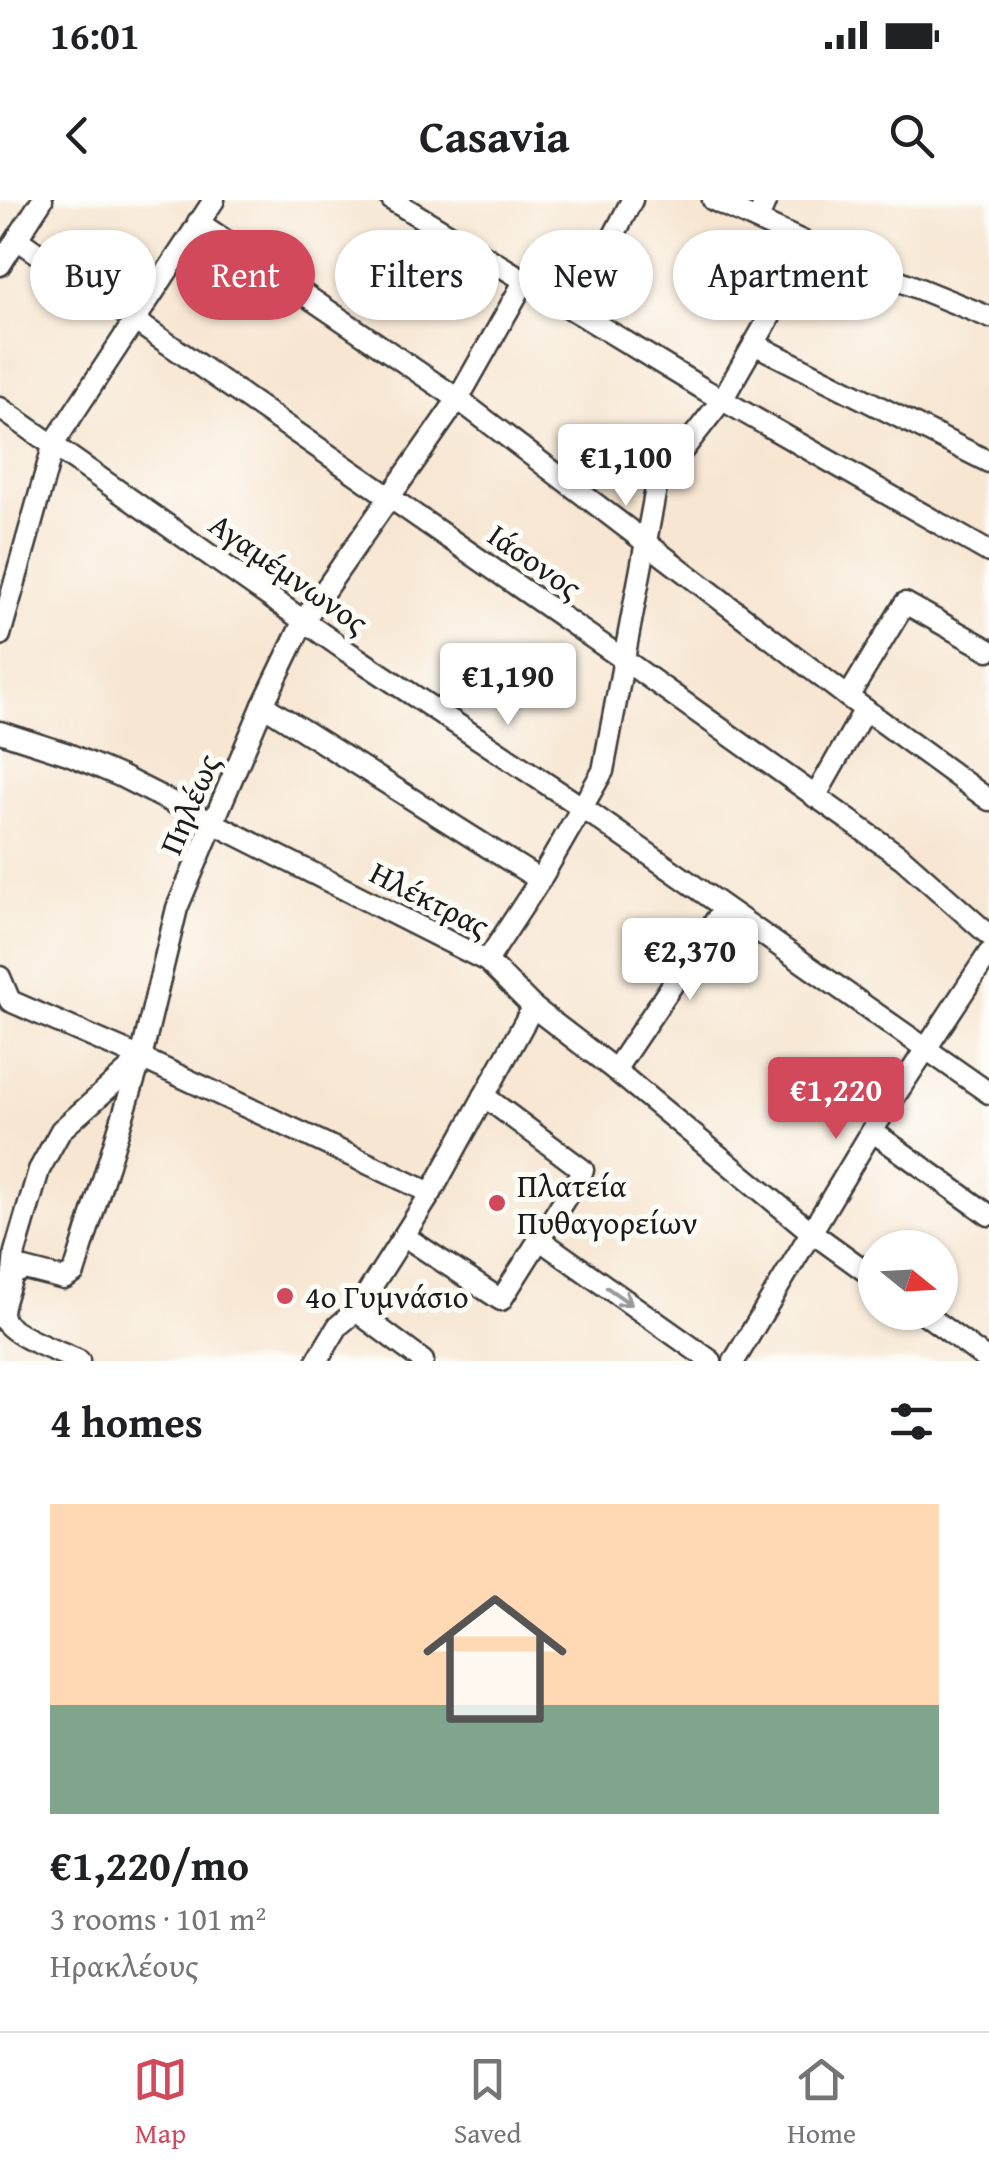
<!DOCTYPE html>
<meta charset="utf-8">
<style>
:root{--surface:#fff;--page:#f6f6f6;--text:#202124;--muted:#757577;--line:#e0e0e0;--accent:#d1495b}
body{margin:0;font-family:"Gentium Book Plus",serif;background:var(--page);color:var(--text);height:100vh;display:flex;flex-direction:column;font-size:38px;white-space:nowrap}
*{box-sizing:border-box;margin:0}
p{font-size:32px;color:var(--muted)}
.icon{flex:none;width:55px;height:55px;fill:none;stroke:currentColor;stroke-width:2;stroke-linecap:round;stroke-linejoin:round}
.map{position:relative;height:1161px;overflow:hidden}
.sheet{display:flex;flex-direction:column;background:var(--surface);flex:1}
.sheet>*{flex:none}
.banner{position:absolute;left:30px;top:30px;width:930px;height:90px;display:flex;gap:20px}
.needle{width:65px;rotate:108deg}
.buttons{position:absolute;left:858px;top:1030px;display:grid;gap:20px}
.buttons a{display:grid;place-items:center;width:100px;height:100px;border-radius:50%;background:var(--surface);box-shadow:0 2px 8px #0004;font-size:50px}
.price{position:absolute;translate:-50% -85px;padding:0 22px;border-radius:10px;background:#fff;color:#222;font-size:32px;line-height:65px;filter:drop-shadow(0 2px 5px #0008)}
.price::after{content:'';position:absolute;left:50%;top:60px;width:30px;height:22px;margin-left:-15px;background:inherit;clip-path:polygon(0 0,100% 0,50% 100%)}
.price.active{background:var(--accent);color:#fff}
ul{padding:0;list-style:none}
li{display:grid;align-content:center;gap:20px;height:530px;padding:0 50px}
li span{display:grid;place-items:center;height:310px;border-radius:0px;color:#555}
li>.icon{margin-inline-start:auto}
span .icon{width:180px;height:180px;fill:#fffc;stroke-width:1}
li b{font-size:42px}
h2{display:flex;justify-content:space-between;align-items:center;height:120px;padding:0 50px;font-size:42px}
.pill{padding:0 35px;border-radius:45px;background:var(--surface);box-shadow:0 2px 8px #0004;font-size:35px;line-height:90px}
.pill.active{background:var(--accent);color:#fff}
.status{display:flex;justify-content:space-between;align-items:center;height:70px;padding:0 50px;background:var(--surface);direction:ltr}
.status svg{height:28px;fill:currentColor}
header{display:flex;justify-content:space-between;align-items:center;height:130px;padding:0 50px;background:var(--surface);font-size:45px;font-weight:800}
.dock{display:flex;justify-content:space-around;align-items:center;height:140px;border-top:2px solid var(--line);background:var(--surface);font-size:28px;color:var(--muted)}
.dock a{display:grid;justify-items:center;gap:5px}
.dock .active{color:var(--accent)}
.map>svg:first-child{display:block}
.lines{fill:none;stroke-linecap:round;stroke-linejoin:round}
.minor-casing{stroke:#3d3a37;stroke-width:25}
.minor{stroke:#fff;stroke-width:20}
.oneway{stroke:#999}
.poi-dot{fill:#d1495b;stroke:#fdfcf7;stroke-width:4}
.labels{text-anchor:middle;dominant-baseline:central;stroke-width:10;stroke-linejoin:round;paint-order:stroke}
.street-label{font-size:32px;fill:#1c1c1c;stroke:#fdfcf7}
.poi-label{font-size:32px;fill:#1c1c1c;stroke:#fdfcf7;text-anchor:start}
</style>
<div class="status"><b>16:01</b><svg viewBox="0 0 49 12"><path d="M0 12V9h3v3zM5 12V6h3v6zM10 12V3h3v9zM15 12V0h3v12zM26 1h20v11H26zM47 4h2v5h-2z"/></svg></div>
<header><svg class="icon" aria-label="back" viewBox="0 0 24 24"><path d="M15 5l-7 7 7 7"/></svg>Casavia<svg class="icon" aria-label="search" viewBox="0 0 24 24"><circle cx="10" cy="10" r="6"/><path d="M15 15l6 6"/></svg></header>
<div class="map">
<svg width="989" height="1161" viewBox="0 0 989 1161">
<rect width="100%" height="100%" fill="#fdfcf7"/>
<filter id="ink" filterUnits="userSpaceOnUse"><feTurbulence type="fractalNoise" baseFrequency=".01" numOctaves="2"/><feDisplacementMap in="SourceGraphic" scale="20" xChannelSelector="R" yChannelSelector="G"/><feConvolveMatrix kernelMatrix="1 2 1 2 8 2 1 2 1" color-interpolation-filters="sRGB"/></filter>
<filter id="wash" filterUnits="userSpaceOnUse"><feTurbulence type="fractalNoise" baseFrequency=".0048" numOctaves="4" result="noise"/><feDisplacementMap in="SourceGraphic" scale="40" xChannelSelector="R" yChannelSelector="G"/><feGaussianBlur stdDeviation="2.25" result="paint"/><feColorMatrix in="noise" values="0 0 0 0 0 0 0 0 0 0 0 0 0 0 0 0 0 1.4 0 .05"/><feComposite in="paint" operator="in"/></filter>
<g filter="url(#wash)">
<rect width="100%" height="100%" fill="#f7e6d2"/>
</g>
<g filter="url(#ink)">
<g class="lines">
<g class="minor-casing">
<g id="minor">
<path d="M392 0 705 190 989 352"/>
<path d="M713 0 811 45 989 117"/>
<path d="M758 19 766 0"/>
<path d="M198 22 458 199 848 497 989 600"/>
<path d="M17 39 623 459 902 658 989 735"/>
<path d="M0 65 42 0"/>
<path d="M575 111 632 0"/>
<path d="M754 144 989 262"/>
<path d="M0 208 348 452 583 608 989 893"/>
<path d="M0 435 54 243 214 0"/>
<path d="M848 497 905 403 989 450"/>
<path d="M263 505 540 680"/>
<path d="M0 532 68 554 120 576 487 761 533 807 615 870 810 1031 875 1078"/>
<path d="M815 597 865 509"/>
<path d="M487 761 540 680 603 571 657 283 722 200 811 45"/>
<path d="M0 777 10 801 141 858 431 993"/>
<path d="M615 870 724 708"/>
<path d="M872 931 989 1015"/>
<path d="M404 1036 501 1100 583 970 484 896"/>
<path d="M539 1039 711 1161"/>
<path d="M13 1074 15 1052 39 970 61 930 140 860"/>
<path d="M356 1111 423 1161"/>
<path d="M922 1112 989 1161"/>
<path d="M79 1161C63 1153 3 1134 2 1114 2 1103 10 1085 13 1074L25 1069 64 1079 74 1073 141 858 177 708 263 505 304 420 458 199 524 82"/>
<path d="M317 1161 338 1126 356 1111 431 993 533 807"/>
<path d="M734 1161 872 931 989 753"/>
</g>
</g>
<use href="#minor" class="minor"/>
</g>
<defs><path id="oneway-shaft" d="M-6 0H5M1.5-3L5.5 0L1.5 3" fill="none" stroke-width="1.6" stroke-linecap="round" stroke-linejoin="round" transform="scale(2.5)"/></defs>
<use class="oneway" href="#oneway-shaft" transform="translate(619 1096) rotate(35)"/>
</g>
<g class="poi-dot">
<circle cx="497" cy="1003" r="10"/>
<circle cx="285" cy="1096" r="10"/>
</g>
<g class="labels">
<g class="street-label">
<text transform="translate(535 361) rotate(35)">Ιάσονος</text>
<text transform="translate(289 373) rotate(35)">Αγαμέμνωνος</text>
<text transform="translate(189 604) rotate(-67)">Πηλέως</text>
<text transform="translate(430 699) rotate(27)">Ηλέκτρας</text>
</g>
<g class="poi-label">
<text x="517" y="985">Πλατεία<tspan x="517" dy="37">Πυθαγορείων</tspan></text>
<text x="305" y="1096">4ο Γυμνάσιο</text>
</g>
</g>
</svg>
<div class="buttons">
<a><svg class="needle" viewBox="-14 -14 28 28"><path d="M0-13l5 13h-10z" fill="#e53935"/><path d="M0 13l5-13h-10z" fill="#757577"/></svg></a>
</div>
<b class="price" style="left:626px;top:309px">€1,100</b>
<b class="price" style="left:508px;top:528px">€1,190</b>
<b class="price" style="left:690px;top:803px">€2,370</b>
<b class="price active" style="left:836px;top:942px">€1,220</b>
<div class="banner">
<a class="pill">Buy</a>
<a class="pill active">Rent</a>
<a class="pill">Filters</a>
<a class="pill">New</a>
<a class="pill">Apartment</a>
</div>
</div>
<section class="sheet">
<h2>4 homes<svg class="icon" aria-label="filters" viewBox="0 0 24 24"><path d="M4 7h16M4 17h16"/><circle cx="9" cy="7" r="2"/><circle cx="15" cy="17" r="2"/></svg></h2>
<ul>
<li><span style="background:linear-gradient(#ffd9b3 65%,#7fa58c 0)"><svg class="icon" aria-label="home" viewBox="0 0 24 24"><path d="M3 11l9-7 9 7M6 9v11h12V9"/></svg></span><div><b>€1,220/mo</b><p>3 rooms · 101 m²</p><p>Ηρακλέους</p></div></li>
</ul>
</section>
<nav class="dock">
<a class="active"><svg class="icon" aria-label="map" viewBox="0 0 24 24"><path d="M3 6l6-2 6 2 6-2v14l-6 2-6-2-6 2zM9 4v14M15 6v14"/></svg>Map</a>
<a><svg class="icon" aria-label="saved" viewBox="0 0 24 24"><path d="M7 4h10v16l-5-4-5 4z"/></svg>Saved</a>
<a><svg class="icon" aria-label="home" viewBox="0 0 24 24"><path d="M3 11l9-7 9 7M6 9v11h12V9"/></svg>Home</a>
</nav>
